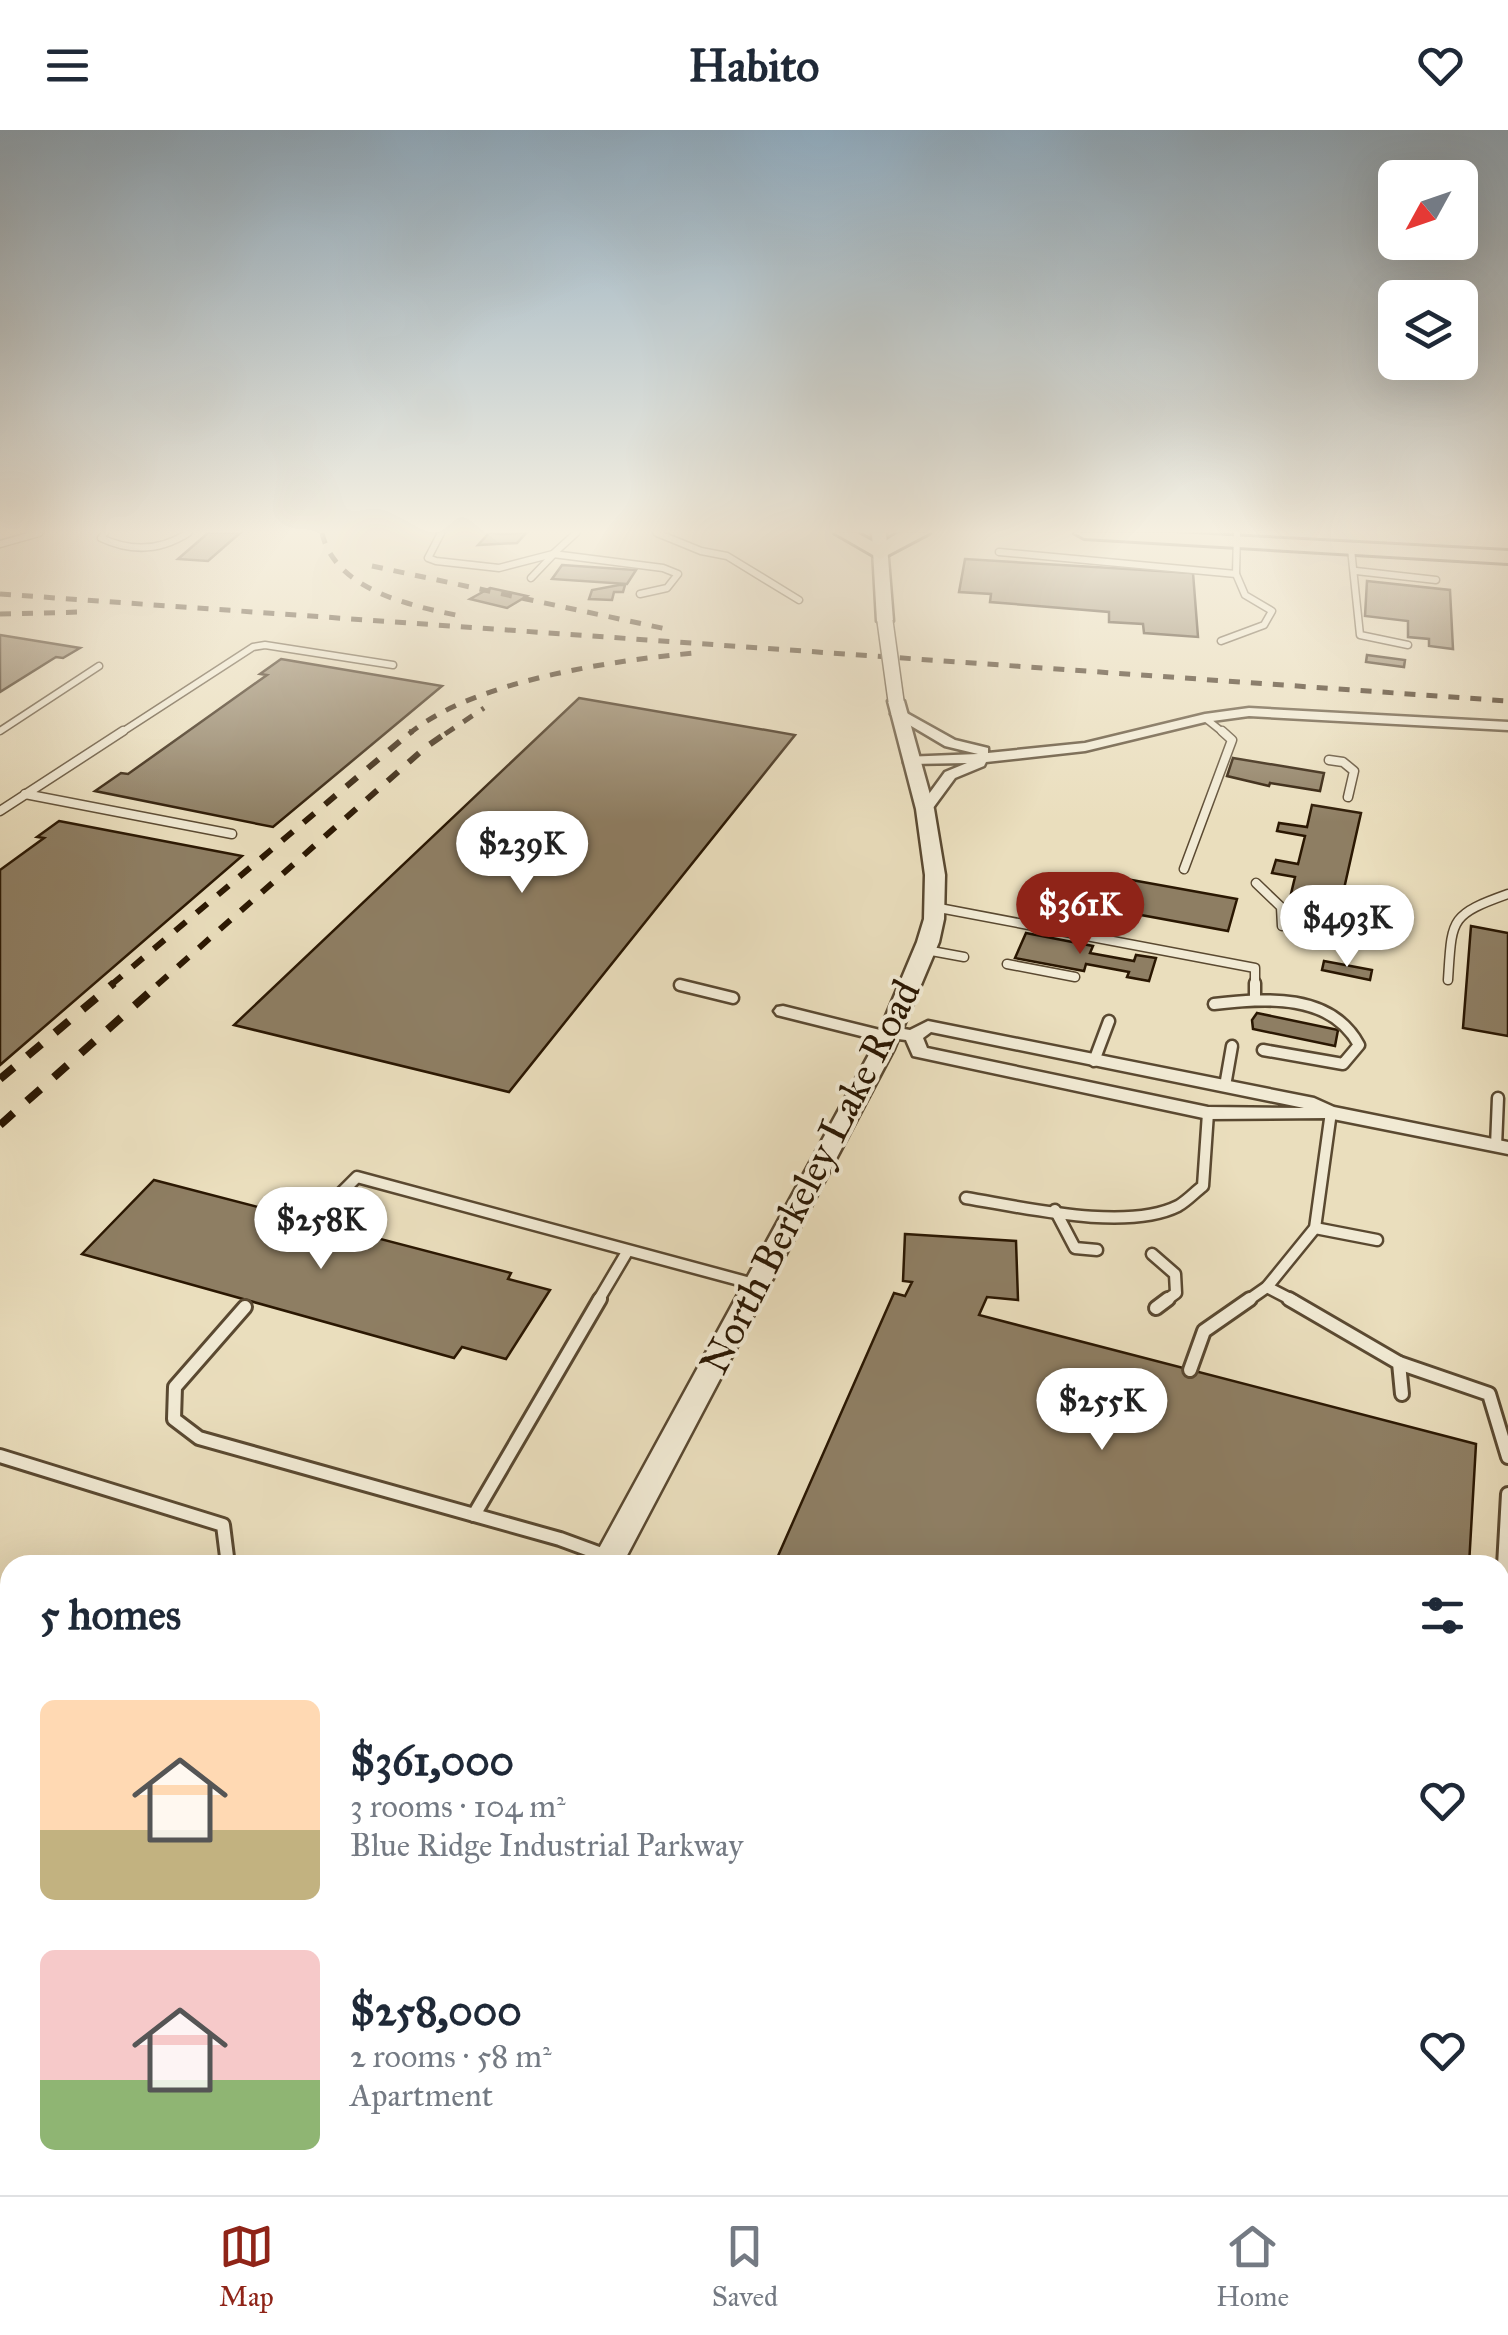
<!DOCTYPE html>
<meta charset="utf-8">
<style>
:root{--surface:#fff;--page:#f2f2f3;--text:#1f2937;--muted:#747a83;--line:#e0e1e3;--accent:#8f2418}
body{margin:0;font-family:"IM FELL Great Primer",serif;background:var(--page);color:var(--text);height:100vh;display:flex;flex-direction:column;font-size:38px;white-space:nowrap}
*{box-sizing:border-box;margin:0}
p{font-size:32px;color:var(--muted)}
.icon{flex:none;width:55px;height:55px;fill:none;stroke:currentColor;stroke-width:2;stroke-linecap:round;stroke-linejoin:round}
.map{position:relative;flex:1;overflow:hidden}
.sheet{position:absolute;left:0px;top:1425px;width:1510px;height:640px;display:flex;flex-direction:column;background:var(--surface);border-radius:30px 30px 0 0;box-shadow:0 10px 40px #0002}
.sheet>*{flex:none}
.needle{width:65px;rotate:230deg}
.controls{position:absolute;left:1378px;top:30px;display:grid;gap:20px}
.controls a{display:grid;place-items:center;width:100px;height:100px;border-radius:15px;background:var(--surface);box-shadow:0 10px 40px #0002;font-size:50px}
.price{position:absolute;translate:-50% -85px;padding:0 22px;border-radius:35px;background:#fff;color:#222;font-size:32px;line-height:65px;filter:drop-shadow(0 2px 5px #0008)}
.price::after{content:'';position:absolute;left:50%;top:60px;width:30px;height:22px;margin-left:-15px;background:inherit;clip-path:polygon(0 0,100% 0,50% 100%)}
.price.on{background:var(--accent);color:#fff}
ul{padding:0;list-style:none}
li{display:flex;align-items:center;gap:30px;height:250px;padding:0 40px}
li span{display:grid;place-items:center;flex:none;width:280px;height:200px;border-radius:15px;color:#555}
li>.icon{margin-inline-start:auto}
span .icon{width:120px;height:120px;fill:#fffc;stroke-width:1}
li b{font-size:42px}
h2{display:flex;justify-content:space-between;align-items:center;height:120px;padding:0 40px;font-size:42px}
header{display:flex;justify-content:space-between;align-items:center;height:130px;padding:0 40px;background:var(--surface);font-size:45px;font-weight:700}
.tab-bar{display:flex;justify-content:space-around;align-items:center;height:140px;border-top:2px solid var(--line);background:var(--surface);font-size:28px;color:var(--muted)}
.tab-bar a{display:grid;justify-items:center;gap:5px}
.tab-bar .on{color:var(--accent)}
.map>svg:first-child{display:block}
.building{fill:#8e7e63;stroke:#2a1702;stroke-width:2.5}
.lines{fill:none;stroke-linecap:round;stroke-linejoin:round}
.service-far4-casing{stroke:#5a4931;stroke-width:9}
.service-far3-casing{stroke:#5a4931;stroke-width:11}
.service-far2-casing{stroke:#5a4931;stroke-width:15}
.service-far1-casing{stroke:#5a4931;stroke-width:18}
.service-casing{stroke:#5a4931;stroke-width:20}
.minor-casing{stroke:#5a4931;stroke-width:5}
.tertiary-casing{stroke:#5a4931;stroke-width:5}
.primary-casing{stroke:#2a1702;stroke-width:6}
.service-far4{stroke:#f1ead4;stroke-width:6}
.service-far3{stroke:#f1ead4;stroke-width:8}
.service-far2{stroke:#f1ead4;stroke-width:10}
.service-far1{stroke:#f1ead4;stroke-width:12}
.service{stroke:#f1ead4;stroke-width:15}
.minor{fill:#f1ead4;fill-rule:evenodd}
.tertiary{fill:#f1ead4;fill-rule:evenodd}
.primary{fill:#eadebd;fill-rule:evenodd}
.rail-far2{stroke:#2a1702;stroke-width:5;stroke-dasharray:11 11;stroke-linecap:butt}
.rail-far1{stroke:#2a1702;stroke-width:6;stroke-dasharray:14 14;stroke-linecap:butt}
.rail{stroke:#2a1702;stroke-width:8;stroke-dasharray:18 18;stroke-linecap:butt}
.tertiary-bridge-casing{stroke:#5a4931;stroke-width:18;stroke-linecap:butt}
.tertiary-bridge{stroke:#f1ead4;stroke-width:15}
.labels{text-anchor:middle;dominant-baseline:central;stroke-width:8;stroke-linejoin:round;paint-order:stroke}
.street-label{font-size:40px;fill:#2a1702;stroke:#f1ead4}
</style>
<header><svg class="icon" aria-label="menu" viewBox="0 0 24 24"><path d="M4 6h16M4 12h16M4 18h16"/></svg>Habito<svg class="icon" aria-label="heart" viewBox="0 0 24 24"><path d="M12 20l-8-8c-3-5 5-10 8-4 3-6 11-1 8 4z"/></svg></header>
<div class="map">
<svg width="1508" height="2065" viewBox="0 0 1508 2065">
<rect width="100%" height="100%" fill="#eadebd"/>
<filter id="stains"><feTurbulence type="fractalNoise" baseFrequency=".002" numOctaves="4"/><feColorMatrix values="0 0 0 0 .2 0 0 0 0 .09 0 0 0 0 .02 0 0 0 .5 -.17"/></filter>
<radialGradient id="worn" r=".72"><stop offset=".6" stop-color="#630" stop-opacity="0"/><stop offset="1" stop-color="#630" stop-opacity=".3"/></radialGradient>
<g class="building">
<path d="M208 403H240L208 431 178 429Z"/>
<path d="M489 403 502 404 526 403 517 413 478 415Z"/>
<path d="M965 429 1193 443 1198 507 1144 503 1143 494 1109 492V482L990 472 991 464 959 462Z"/>
<path d="M562 435 636 440 627 454 552 449Z"/>
<path d="M1367 451 1450 460 1453 519 1429 516V509L1408 507V491L1365 486Z"/>
<path d="M619 455H625L623 462H614L612 470 589 469 592 460Z"/>
<path d="M490 458 527 466 507 478 470 469Z"/>
<path d="M0 505 80 518 63 528 56 527 0 562Z"/>
<path d="M1367 525 1405 530 1404 537 1366 532Z"/>
<path d="M281 529 442 556 273 697 95 661 121 643 128 644 267 545 260 544Z"/>
<path d="M579 568 795 605 509 962 234 895Z"/>
<path d="M1233 628 1324 643 1320 661 1270 653 1269 656 1227 646Z"/>
<path d="M1312 675 1361 683 1337 790 1310 785 1312 777 1289 772 1295 747 1272 743 1276 730 1298 734 1305 706 1277 701 1279 693 1307 697Z"/>
<path d="M59 691 242 726 0 935V740L44 708 37 707Z"/>
<path d="M1104 745 1237 769 1228 801 1092 776Z"/>
<path d="M1471 796 1508 803V906L1463 898Z"/>
<path d="M1026 803 1093 816 1090 823 1134 831 1136 825 1156 828 1149 851 1127 847 1129 842 1086 834 1084 841 1015 828Z"/>
<path d="M1324 831 1372 840 1370 850 1322 840Z"/>
<path d="M1257 883 1338 900 1335 916 1253 899 1252 890Z"/>
<path d="M154 1050 511 1143 508 1149 550 1160 506 1229 462 1217 454 1228 82 1124Z"/>
<path d="M905 1104 1016 1111 1018 1170 987 1167 979 1185 1476 1314 1469 1435H774L894 1163 905 1166 912 1152 903 1151Z"/>
<path d="M536 2055H942L940 2065H532Z"/>
<path d="M970 2055H1008L1015 2058 1013 2065H967Z"/>
</g>
<g class="lines">
<g class="service-far4-casing">
<g id="service-far4">
<path d="M105 403 101 408C131 422 160 421 188 403"/>
<path d="M441 403 428 428 436 431 499 438 553 424"/>
<path d="M576 403 553 424 663 438 678 444 667 458 640 464"/>
<path d="M657 403 701 421 727 426 799 470"/>
<path d="M0 414 39 403"/>
<path d="M1351 419 1360 505 1408 515"/>
<path d="M999 422 1236 444 1237 403"/>
<path d="M1356 441 1436 450"/>
<path d="M531 448 553 425"/>
<path d="M1221 511 1264 495 1272 481 1245 465 1236 444"/>
<path d="M1205 588 1225 604"/>
<path d="M0 601 99 536"/>
<path d="M119 604 253 517 265 515 393 535"/>
</g>
</g>
<g class="service-far3-casing">
<g id="service-far3">
<path d="M1329 630 1343 632 1354 641 1348 667"/>
<path d="M25 664 232 704"/>
<path d="M0 681 123 601"/>
<path d="M1184 739 1232 610 1222 601"/>
<path d="M1256 753 1281 777 1282 796"/>
<path d="M934 777 1255 838V855"/>
<path d="M926 820 964 827"/>
<path d="M1007 834 1075 847"/>
<path d="M1448 850C1452 789 1449 785 1508 764"/>
</g>
</g>
<g class="service-far2-casing">
<g id="service-far2">
<path d="M1255 853V868"/>
<path d="M680 855 733 868"/>
<path d="M1214 874C1266 868 1331 863 1359 915L1343 934 1263 920"/>
<path d="M1094 931 1109 891"/>
<path d="M1225 956 1232 916"/>
<path d="M1496 1016 1498 968"/>
<path d="M966 1068C1022 1077 1126 1102 1178 1076 1187 1071 1195 1062 1203 1056L1208 983"/>
<path d="M1055 1080 1075 1118 1097 1120"/>
<path d="M316 1088 357 1047 754 1154"/>
<path d="M1315 1098 1377 1110"/>
<path d="M1152 1124 1175 1144 1176 1163 1165 1171"/>
<path d="M1267 1157 1294 1171"/>
<path d="M598 1171 627 1122"/>
<path d="M1247 1171 1267 1157 1315 1098 1331 982"/>
</g>
</g>
<g class="service-far1-casing">
<g id="service-far1">
<path d="M1289 1169 1399 1233 1402 1264"/>
<path d="M245 1177 175 1257 174 1289 199 1308 560 1409 609 1427"/>
<path d="M1156 1178 1168 1169"/>
<path d="M1399 1233 1489 1264 1508 1327"/>
<path d="M1190 1240 1204 1201 1250 1169"/>
<path d="M0 1326 223 1395 228 1435"/>
<path d="M474 1385 600 1169"/>
<path d="M1500 1508 1508 1364"/>
</g>
</g>
<g class="service-casing">
<g id="service">
<path d="M0 1891 10 1876"/>
<path d="M1029 2055 1052 2065"/>
<path d="M61 2065 67 2055"/>
<path d="M449 2065 454 2055"/>
</g>
</g>
<g class="minor-casing">
<g id="minor">
<path d="M1249 578 1508 592V600L1249 586 1205 592 1085 621 986 632 984 636 955 648 930 682 925 683 918 679 945 642 967 633 909 634 904 633V627L978 624 945 616 891 584 903 581 955 610 988 618V623L1085 613 1205 584Z"/>
<path d="M783 876 884 901 892 897 910 900 928 891 1314 968 1334 977 1508 1012V1024L1328 988 1208 989 913 926 906 910 898 909 889 913 777 885 774 881 777 877ZM931 902 1304 978 1208 977 927 918 923 908Z"/>
</g>
</g>
<g class="tertiary-casing">
<g id="tertiary">
<path d="M872 403H886L893 491 885 496 877 491Z"/>
<path d="M896 566 904 571 934 679 945 745 944 789 939 812 894 919 622 1435H590L872 919 917 812 924 789 925 745 916 679 888 571Z"/>
<path d="M244 2055H290L285 2065H240Z"/>
</g>
</g>
<g class="primary-casing">
<g id="primary">
<path d="M835 403H857L879 415 898 403H929L880 429Z"/>
<path d="M1075 403H1174L1508 421V433L1084 408Z"/>
</g>
</g>
<use href="#service-far4" class="service-far4"/>
<use href="#service-far3" class="service-far3"/>
<use href="#service-far2" class="service-far2"/>
<use href="#service-far1" class="service-far1"/>
<use href="#service" class="service"/>
<use href="#minor" class="minor"/>
<use href="#tertiary" class="tertiary"/>
<use href="#primary" class="primary"/>
<g class="rail-far2">
<path d="M322 403C335 460 411 476 461 486"/>
<path d="M372 436 671 500"/>
<path d="M0 464 1508 571"/>
<path d="M0 484 82 482"/>
<path d="M409 604C472 551 614 530 695 523"/>
<path d="M445 604 484 578"/>
</g>
<g class="rail-far1">
<path d="M111 855 412 601"/>
<path d="M157 855 426 617 449 601"/>
</g>
<g class="rail">
<path d="M0 949 114 853"/>
<path d="M0 995 160 853"/>
</g>
<g class="tertiary-bridge-casing">
<path id="tertiary-bridge" d="M885 491 896 571"/>
</g>
<use href="#tertiary-bridge" class="tertiary-bridge"/>
</g>
<linearGradient id="sky" x2="0" y2="1"><stop stop-color="#8faabd"/><stop offset="0.58" stop-color="#f6f0e1"/><stop offset="1" stop-color="#f6f0e1" stop-opacity="0"/></linearGradient>
<rect width="1508" height="692" fill="url(#sky)"/>
<g class="labels">
<g class="street-label">
<text transform="translate(810 1047) rotate(-63)">North Berkeley Lake Road</text>
</g>
</g>
<rect width="100%" height="100%" filter="url(#stains)"/>
<rect width="100%" height="100%" fill="url(#worn)"/>
</svg>
<div class="controls">
<a><svg class="needle" viewBox="-14 -14 28 28"><path d="M0-13l5 13h-10z" fill="#e53935"/><path d="M0 13l5-13h-10z" fill="#747a83"/></svg></a>
<a><svg class="icon" aria-label="layers" viewBox="0 0 24 24"><path d="M12 4l9 5-9 5-9-5zM3 14l9 5 9-5"/></svg></a>
</div>
<b class="price" style="left:522px;top:766px">$239K</b>
<b class="price on" style="left:1080px;top:827px">$361K</b>
<b class="price" style="left:1347px;top:840px">$493K</b>
<b class="price" style="left:321px;top:1142px">$258K</b>
<b class="price" style="left:1102px;top:1323px">$255K</b>
<section class="sheet">
<h2>5 homes<svg class="icon" aria-label="filters" viewBox="0 0 24 24"><path d="M4 7h16M4 17h16"/><circle cx="9" cy="7" r="2"/><circle cx="15" cy="17" r="2"/></svg></h2>
<ul>
<li><span style="background:linear-gradient(#ffd9b3 65%,#c2b280 0)"><svg class="icon" aria-label="home" viewBox="0 0 24 24"><path d="M3 11l9-7 9 7M6 9v11h12V9"/></svg></span><div><b>$361,000</b><p>3 rooms · 104 m²</p><p>Blue Ridge Industrial Parkway</p></div><svg class="icon" aria-label="heart" viewBox="0 0 24 24"><path d="M12 20l-8-8c-3-5 5-10 8-4 3-6 11-1 8 4z"/></svg></li>
<li><span style="background:linear-gradient(#f6c9c9 65%,#8fb573 0)"><svg class="icon" aria-label="home" viewBox="0 0 24 24"><path d="M3 11l9-7 9 7M6 9v11h12V9"/></svg></span><div><b>$258,000</b><p>2 rooms · 58 m²</p><p>Apartment</p></div><svg class="icon" aria-label="heart" viewBox="0 0 24 24"><path d="M12 20l-8-8c-3-5 5-10 8-4 3-6 11-1 8 4z"/></svg></li>
</ul>
</section>
</div>
<nav class="tab-bar">
<a class="on"><svg class="icon" aria-label="map" viewBox="0 0 24 24"><path d="M3 6l6-2 6 2 6-2v14l-6 2-6-2-6 2zM9 4v14M15 6v14"/></svg>Map</a>
<a><svg class="icon" aria-label="saved" viewBox="0 0 24 24"><path d="M7 4h10v16l-5-4-5 4z"/></svg>Saved</a>
<a><svg class="icon" aria-label="home" viewBox="0 0 24 24"><path d="M3 11l9-7 9 7M6 9v11h12V9"/></svg>Home</a>
</nav>
